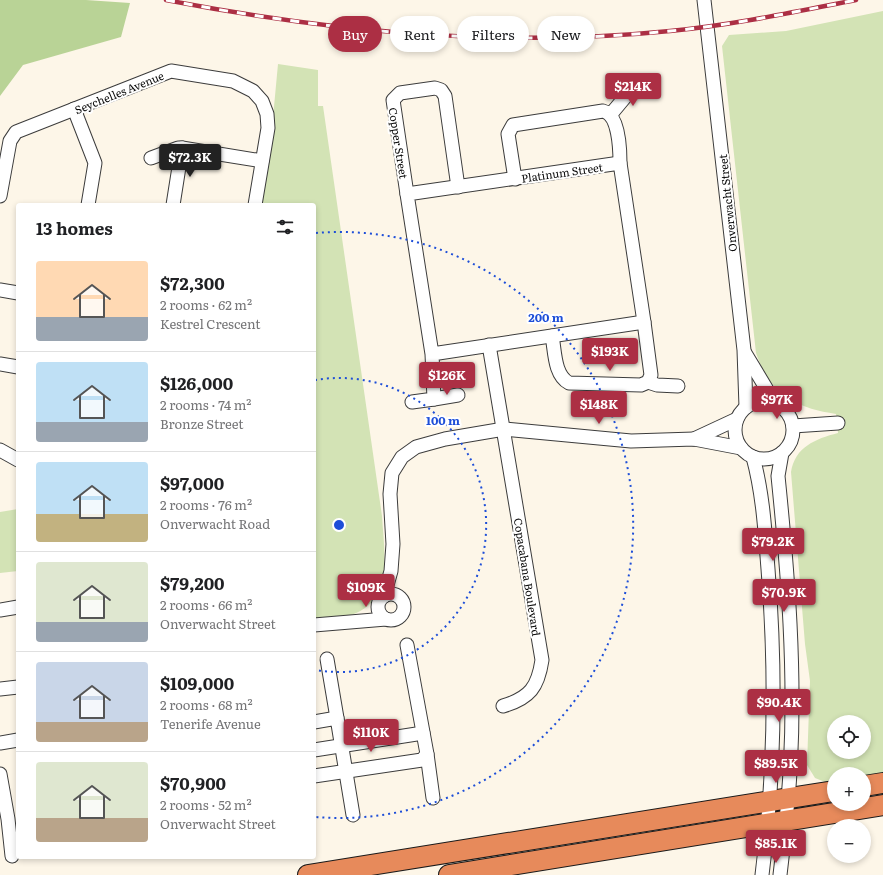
<!DOCTYPE html>
<meta charset="utf-8">
<style>
:root{--surface:#fff;--page:#f6f6f6;--text:#202124;--muted:#757577;--line:#e0e0e0;--accent:#ac2f44}
body{margin:0;font-family:Literata,serif;background:var(--page);color:var(--text);height:100vh;display:flex;flex-direction:column;font-size:15px;white-space:nowrap}
*{box-sizing:border-box;margin:0}
p{font-size:13px;color:var(--muted)}
.icon{flex:none;width:22px;height:22px;fill:none;stroke:currentColor;stroke-width:2;stroke-linecap:round;stroke-linejoin:round}
.map{position:relative;flex:1;overflow:hidden}
.sheet{position:absolute;left:16px;top:203px;width:300px;height:656px;display:flex;flex-direction:column;background:var(--surface);border-radius:4px;box-shadow:0 2px 6px #0003}
.sheet>*{flex:none}
.hud{position:absolute;left:328px;top:16px;width:380px;height:36px;display:flex;gap:8px}
.tools{position:absolute;left:827px;top:715px;display:grid;gap:8px}
.tools a{display:grid;place-items:center;width:44px;height:44px;border-radius:50%;background:var(--surface);box-shadow:0 2px 6px #0003;font-size:20px}
.price{position:absolute;translate:-50% -34px;padding:0 9px;border-radius:4px;background:var(--accent);color:#fff;font-size:13px;line-height:26px;filter:drop-shadow(0 1px 2px #0008)}
.price::after{content:'';position:absolute;left:50%;top:24px;width:12px;height:9px;margin-left:-6px;background:inherit;clip-path:polygon(0 0,100% 0,50% 100%)}
.price.on{background:#222;color:#fff}
ul{padding:0;list-style:none}
li{display:flex;align-items:center;gap:12px;height:100px;padding:0 20px}
li+li{border-top:1px solid var(--line)}
li span{display:grid;place-items:center;flex:none;width:112px;height:80px;border-radius:4px;color:#555}
li>.icon{margin-inline-start:auto}
span .icon{width:48px;height:48px;fill:#fffc;stroke-width:1}
li b{font-size:17px}
h2{display:flex;justify-content:space-between;align-items:center;height:48px;padding:0 20px;font-size:17px}
.chip{padding:0 14px;border-radius:18px;background:var(--surface);box-shadow:0 2px 6px #0003;font-size:14px;line-height:36px}
.chip.on{background:var(--accent);color:#fff}
.map>svg:first-child{display:block}
.green{fill:#d3e3b5;fill-rule:evenodd}
.forest{fill:#b9d396}
.lines{fill:none;stroke-linecap:round;stroke-linejoin:round}
.minor-casing{stroke:#3c3c3c;stroke-width:15}
.highway-casing{stroke:#1a1a1a;stroke-width:22}
.minor{stroke:#fff;stroke-width:13}
.highway{stroke:#e78a5b;stroke-width:20}
.rail-casing{stroke:#ac2f44;stroke-width:4.5}
.rail{stroke:#fff;stroke-width:3;stroke-dasharray:9;stroke-linecap:butt}
.ring{fill:none;stroke:#1d4ed8;stroke-width:2;stroke-dasharray:2 4}
.labels{text-anchor:middle;dominant-baseline:central;stroke-width:4;stroke-linejoin:round;paint-order:stroke}
.street-label{font-size:11px;fill:#090909;stroke:#fff}
.centre{fill:#1d4ed8;stroke:#fff;stroke-width:2}
.ring-label{font-size:12px;text-anchor:middle;font-weight:bold;fill:#1d4ed8;stroke:#fff;stroke-width:4;stroke-linejoin:round;paint-order:stroke}
</style>
<div class="map">
<svg width="883" height="875" viewBox="0 0 883 875">
<rect width="100%" height="100%" fill="#fdf6e8"/>
<g class="green">
<path d="M883 11V774L864 777V774H834V782H825L815 778 807 765 810 681 805 644 791 472C795 447 815 439 838 433L836 414C795 408 770 394 756 353L722 46 729 35 786 31ZM834 722H864V752H834Z"/>
<path d="M278 64 318 70V106H323L382 516C384 551 394 601 351 615 339 618 326 619 314 620V205H259L272 128Z"/>
<path d="M18 509V571L0 573V512Z"/>
</g>
<path class="forest" d="M0 0H86L130 3 121 37 23 65 0 96Z"/>
<g class="lines">
<g class="minor-casing">
<g id="minor">
<path d="M704 0 744 350 746 407"/>
<path d="M74 109 95 163 88 205"/>
<path d="M611 114 636 84"/>
<path d="M151 158 178 148H182L262 161"/>
<path d="M515 179 508 134 513 125 603 111C619 114 620 149 620 163"/>
<path d="M407 194 393 100 400 93 435 88 441 90 445 96 458 187"/>
<path d="M0 196 10 141 16 132 171 71 233 81 253 91 262 101 267 114 268 128 255 205"/>
<path d="M173 205 182 148"/>
<path d="M0 290 18 293"/>
<path d="M552 336C555 351 554 375 569 383L641 385 648 382 651 375 644 322"/>
<path d="M489 345 542 660C538 687 530 698 503 706"/>
<path d="M745 353 775 403"/>
<path d="M0 364 18 367"/>
<path d="M648 382 657 385 678 386"/>
<path d="M434 399 458 395"/>
<circle cx="764" cy="430" r="29"/>
<path d="M412 402 434 399 432 354 407 194 620 163 644 322 432 354"/>
<path d="M793 426 838 423"/>
<path d="M694 439 737 419"/>
<path d="M0 450 18 460"/>
<path d="M753 457C763 494 765 531 768 569 776 670 775 774 762 875"/>
<circle cx="391" cy="607" r="13"/>
<path d="M384 596 391 571 393 544 390 494 392 473 402 457 416 447 445 439 504 429 631 441 694 439 741 448"/>
<path d="M0 610 18 607"/>
<path d="M314 625 386 619"/>
<path d="M327 659 337 718"/>
<path d="M0 689 18 687"/>
<path d="M314 722 337 718 353 815"/>
<path d="M0 743 18 740"/>
<path d="M314 750 423 733"/>
<path d="M427 754 433 798"/>
<path d="M0 774 8 819 12 856"/>
<path d="M314 776 422 760 427 754 407 645"/>
<path d="M780 875C784 841 788 807 790 772 796 673 788 574 778 476L782 453"/>
</g>
</g>
<g class="highway-casing">
<g id="highway">
<path d="M864 786 883 783"/>
<path d="M308 875 834 791"/>
<path d="M449 875 883 805"/>
</g>
</g>
<use href="#minor" class="minor"/>
<use href="#highway" class="highway"/>
<g class="rail-casing">
<path id="rail" d="M166 0C333 32 500 48 670 31 733 25 794 12 856 0"/>
</g>
<use href="#rail" class="rail"/>
</g>
<g class="ring">
<path d="M315 380A147 147 0 1 1 315 670"/>
<path d="M316 233A293 293 0 1 1 316 817"/>
</g>
<g class="labels">
<g class="street-label">
<text transform="translate(119 92) rotate(-22)">Seychelles Avenue</text>
<text transform="translate(399 143) rotate(81)">Copper Street</text>
<text transform="translate(562 172) rotate(-8)">Platinum Street</text>
<text transform="translate(727 203) rotate(-96)">Onverwacht Street</text>
<text transform="translate(528 577) rotate(81)">Copacabana Boulevard</text>
</g>
</g>
<circle cx="339" cy="525" r="6" class="centre"/>
<g class="ring-label">
<text x="546" y="322">200 m</text>
<text x="443" y="425">100 m</text>
</g>
</svg>
<div class="tools">
<a><svg class="icon" aria-label="locate" viewBox="0 0 24 24"><circle cx="12" cy="12" r="6"/><path d="M12 2v4M12 18v4M2 12h4M18 12h4"/></svg></a>
<a>+</a>
<a>−</a>
</div>
<b class="price" style="left:633px;top:107px">$214K</b>
<b class="price on" style="left:190px;top:178px">$72.3K</b>
<b class="price" style="left:610px;top:372px">$193K</b>
<b class="price" style="left:447px;top:396px">$126K</b>
<b class="price" style="left:777px;top:420px">$97K</b>
<b class="price" style="left:599px;top:425px">$148K</b>
<b class="price" style="left:773px;top:562px">$79.2K</b>
<b class="price" style="left:366px;top:608px">$109K</b>
<b class="price" style="left:784px;top:613px">$70.9K</b>
<b class="price" style="left:779px;top:723px">$90.4K</b>
<b class="price" style="left:371px;top:753px">$110K</b>
<b class="price" style="left:776px;top:784px">$89.5K</b>
<b class="price" style="left:776px;top:864px">$85.1K</b>
<div class="hud">
<a class="chip on">Buy</a>
<a class="chip">Rent</a>
<a class="chip">Filters</a>
<a class="chip">New</a>
</div>
<section class="sheet">
<h2>13 homes<svg class="icon" aria-label="filters" viewBox="0 0 24 24"><path d="M4 7h16M4 17h16"/><circle cx="9" cy="7" r="2"/><circle cx="15" cy="17" r="2"/></svg></h2>
<ul>
<li><span style="background:linear-gradient(#ffd9b3 70%,#9aa5b1 0)"><svg class="icon" aria-label="home" viewBox="0 0 24 24"><path d="M3 11l9-7 9 7M6 9v11h12V9"/></svg></span><div><b>$72,300</b><p>2 rooms · 62 m²</p><p>Kestrel Crescent</p></div></li>
<li><span style="background:linear-gradient(#bfe0f5 75%,#9aa5b1 0)"><svg class="icon" aria-label="home" viewBox="0 0 24 24"><path d="M3 11l9-7 9 7M6 9v11h12V9"/></svg></span><div><b>$126,000</b><p>2 rooms · 74 m²</p><p>Bronze Street</p></div></li>
<li><span style="background:linear-gradient(#bfe0f5 65%,#c2b280 0)"><svg class="icon" aria-label="home" viewBox="0 0 24 24"><path d="M3 11l9-7 9 7M6 9v11h12V9"/></svg></span><div><b>$97,000</b><p>2 rooms · 76 m²</p><p>Onverwacht Road</p></div></li>
<li><span style="background:linear-gradient(#dfe7d0 75%,#9aa5b1 0)"><svg class="icon" aria-label="home" viewBox="0 0 24 24"><path d="M3 11l9-7 9 7M6 9v11h12V9"/></svg></span><div><b>$79,200</b><p>2 rooms · 66 m²</p><p>Onverwacht Street</p></div></li>
<li><span style="background:linear-gradient(#c9d6e8 75%,#b9a48a 0)"><svg class="icon" aria-label="home" viewBox="0 0 24 24"><path d="M3 11l9-7 9 7M6 9v11h12V9"/></svg></span><div><b>$109,000</b><p>2 rooms · 68 m²</p><p>Tenerife Avenue</p></div></li>
<li><span style="background:linear-gradient(#dfe7d0 70%,#b9a48a 0)"><svg class="icon" aria-label="home" viewBox="0 0 24 24"><path d="M3 11l9-7 9 7M6 9v11h12V9"/></svg></span><div><b>$70,900</b><p>2 rooms · 52 m²</p><p>Onverwacht Street</p></div></li>
</ul>
</section>
</div>
